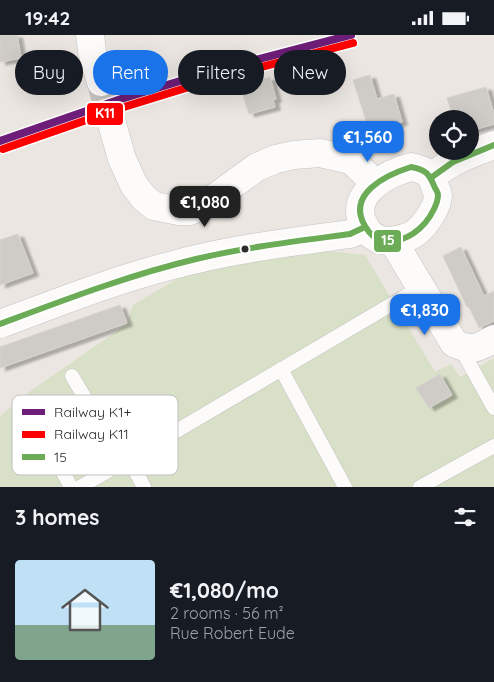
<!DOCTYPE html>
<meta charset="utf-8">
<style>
:root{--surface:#171b24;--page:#20242c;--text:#f1f3f6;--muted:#9ea1a6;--line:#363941;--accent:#1a73e8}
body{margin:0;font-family:Quicksand,sans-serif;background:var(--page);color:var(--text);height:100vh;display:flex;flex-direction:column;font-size:19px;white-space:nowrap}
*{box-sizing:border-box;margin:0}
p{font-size:16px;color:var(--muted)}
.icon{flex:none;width:28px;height:28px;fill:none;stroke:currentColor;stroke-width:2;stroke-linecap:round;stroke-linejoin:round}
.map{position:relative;height:452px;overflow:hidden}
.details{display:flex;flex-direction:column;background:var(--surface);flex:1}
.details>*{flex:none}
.top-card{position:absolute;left:15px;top:15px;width:465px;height:45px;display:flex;gap:10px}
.controls{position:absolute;left:429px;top:75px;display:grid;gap:10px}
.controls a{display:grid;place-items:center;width:50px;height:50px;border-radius:50%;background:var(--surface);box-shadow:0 5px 20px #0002;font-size:25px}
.price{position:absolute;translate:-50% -42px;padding:0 11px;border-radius:10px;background:var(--accent);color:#fff;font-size:16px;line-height:32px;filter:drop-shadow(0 1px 2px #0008)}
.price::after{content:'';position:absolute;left:50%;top:30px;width:15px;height:11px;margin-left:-8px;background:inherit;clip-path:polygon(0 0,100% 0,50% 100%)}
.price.current{background:#222;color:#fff}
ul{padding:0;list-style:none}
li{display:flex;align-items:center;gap:15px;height:125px;padding:0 15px}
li+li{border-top:1px solid var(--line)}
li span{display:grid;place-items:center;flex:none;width:140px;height:100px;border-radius:5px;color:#555}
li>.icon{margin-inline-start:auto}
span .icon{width:60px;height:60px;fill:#fffc;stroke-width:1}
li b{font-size:21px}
h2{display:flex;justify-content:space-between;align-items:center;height:60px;padding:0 15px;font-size:21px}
.pill{padding:0 18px;border-radius:22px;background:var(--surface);box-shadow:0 5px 20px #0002;font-size:18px;line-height:45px}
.pill.current{background:var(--accent);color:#fff}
.status{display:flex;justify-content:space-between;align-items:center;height:35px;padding:0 25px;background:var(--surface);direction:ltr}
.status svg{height:14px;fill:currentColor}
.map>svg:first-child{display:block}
.cemetery{fill:#d8e0c7}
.building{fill:#cfccc8;stroke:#d6d2cd;filter:url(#shadow)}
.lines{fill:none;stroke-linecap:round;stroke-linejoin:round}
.minor-tunnel{stroke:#c5c1bd;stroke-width:28;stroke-dasharray:28 14;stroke-linecap:butt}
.service-casing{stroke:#c4c2c3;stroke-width:15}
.minor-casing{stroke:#c4c2c3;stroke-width:29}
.service{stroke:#fcfbfa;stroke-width:14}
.minor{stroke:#fcfbfa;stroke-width:28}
.bus-1-casing{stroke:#fff;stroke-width:10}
.bus-1{stroke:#6cac57;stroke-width:6}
.rail-1-casing{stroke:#fff;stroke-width:11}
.rail-2-casing{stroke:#fff;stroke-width:11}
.rail-1{stroke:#6e1e78;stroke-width:8}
.rail-2{stroke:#f00;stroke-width:8}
.bus-dot{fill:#2c2c2c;stroke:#fff;stroke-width:2}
.key{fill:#fff;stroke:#c0c0c0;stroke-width:1}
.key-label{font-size:14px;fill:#2c2c2c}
.line-badge{stroke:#fff;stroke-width:2}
.badge-label{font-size:14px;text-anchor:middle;font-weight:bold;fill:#fff}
</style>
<div class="status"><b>19:42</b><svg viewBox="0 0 49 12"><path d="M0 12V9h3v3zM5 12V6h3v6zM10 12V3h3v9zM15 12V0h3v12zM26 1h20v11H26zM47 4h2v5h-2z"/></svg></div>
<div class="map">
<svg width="494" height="452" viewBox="0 0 494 452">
<defs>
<filter id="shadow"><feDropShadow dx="5.5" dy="3" stdDeviation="1" flood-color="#0004"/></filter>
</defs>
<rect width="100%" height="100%" fill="#ebe6e1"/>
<path class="cemetery" d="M318 215 365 220 435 337 451 329 460 342 494 323V452H0V381L32 355 127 289 133 270 187 238Z"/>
<g class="building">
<path d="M0 0H17L21 23 0 27Z"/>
<path d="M370 40 377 64 394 59 402 87 370 98 353 45Z"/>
<path d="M270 42 276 64 273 65 275 72 249 79 240 51Z"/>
<path d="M486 52 494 79V89L470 96V84H454L447 63Z"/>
<path d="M18 199 33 238 0 250V205Z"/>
<path d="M461 212 484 261 494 256V286L479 293 469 272H467L443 221Z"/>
<path d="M120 270 127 288 0 333V312Z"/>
<path d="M440 339 452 360 429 373 416 353Z"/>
</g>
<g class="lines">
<path class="minor-tunnel" d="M101 47 111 85"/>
<g class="service-casing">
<g id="service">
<path d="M460 312 494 373"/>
<path d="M281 334 345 452"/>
<path d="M72 341 123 427"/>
<path d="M35 386 71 452"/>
<path d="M80 452 129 424"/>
<path d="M144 452 129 424 421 252"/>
<path d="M420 452 494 411"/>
</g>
</g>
<g class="minor-casing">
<g id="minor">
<path d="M90 0 92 16 101 47"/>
<path d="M111 85 122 124 134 150 144 163 154 171 179 176H190L206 169 257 132 276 124 294 120 320 118 351 125 375 148"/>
<path d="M411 132C426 135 431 138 435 152 436 155 438 157 438 160 438 173 423 194 412 200 409 202 404 203 401 204 393 206 385 207 378 204 370 200 367 196 363 188 349 158 388 138 411 132Z"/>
<path d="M432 142C449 126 472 118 494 110"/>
<path d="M393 206 454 308C472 317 477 313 494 304"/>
<path d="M0 289C57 268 114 245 173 230 231 214 291 207 350 199L365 192"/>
</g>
</g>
<use href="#service" class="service"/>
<use href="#minor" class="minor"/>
<g class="bus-1-casing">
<g id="bus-1">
<path d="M411 132C426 135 429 138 435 153 436 155 438 157 438 160 438 164 436 170 434 174 425 193 405 210 382 205 374 204 369 198 365 191 346 159 386 140 411 132Z"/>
<path d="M432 142 453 127 494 110"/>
<path d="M0 289C64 265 129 240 196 224 246 212 298 206 350 199L365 192"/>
</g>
</g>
<use href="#bus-1" class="bus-1"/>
<g class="rail-1-casing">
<path id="rail-1" d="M0 106 121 64 213 36 351 0"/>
</g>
<g class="rail-2-casing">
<path id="rail-2" d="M3 114 124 72 215 44 353 8"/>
</g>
<use href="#rail-1" class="rail-1"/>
<use href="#rail-2" class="rail-2"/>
</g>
<circle class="bus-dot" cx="245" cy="214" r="4.5"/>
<rect x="12" y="360" width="166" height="80" rx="8" class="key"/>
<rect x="22" y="374" width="23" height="6" fill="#6e1e78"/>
<rect x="22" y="396" width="23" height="7" fill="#f00"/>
<rect x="22" y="419" width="23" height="6" fill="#6cac57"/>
<g class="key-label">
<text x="54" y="382">Railway K1+</text>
<text x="54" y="404">Railway K11</text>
<text x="54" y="427">15</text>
</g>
<g class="line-badge">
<rect x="86" y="67" width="38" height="24" rx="5" fill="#f00"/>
<rect x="373" y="194" width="29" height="24" rx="5" fill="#6cac57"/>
</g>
<g class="badge-label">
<text x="105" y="83">K11</text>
<text x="388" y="210">15</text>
</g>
</svg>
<div class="controls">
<a><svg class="icon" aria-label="locate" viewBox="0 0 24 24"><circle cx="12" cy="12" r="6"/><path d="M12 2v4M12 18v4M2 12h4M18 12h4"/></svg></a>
</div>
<b class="price" style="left:368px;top:128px">€1,560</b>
<b class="price current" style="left:205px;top:193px">€1,080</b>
<b class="price" style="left:425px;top:301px">€1,830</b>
<div class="top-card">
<a class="pill">Buy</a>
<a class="pill current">Rent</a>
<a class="pill">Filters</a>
<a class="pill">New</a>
</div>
</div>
<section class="details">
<h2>3 homes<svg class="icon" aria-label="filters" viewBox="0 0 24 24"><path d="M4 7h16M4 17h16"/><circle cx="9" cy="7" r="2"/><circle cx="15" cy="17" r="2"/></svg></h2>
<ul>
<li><span style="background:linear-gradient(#bfe0f5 65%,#7fa58c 0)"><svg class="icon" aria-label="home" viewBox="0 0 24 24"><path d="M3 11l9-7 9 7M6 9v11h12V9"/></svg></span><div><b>€1,080/mo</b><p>2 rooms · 56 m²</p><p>Rue Robert Eude</p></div></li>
</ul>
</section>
